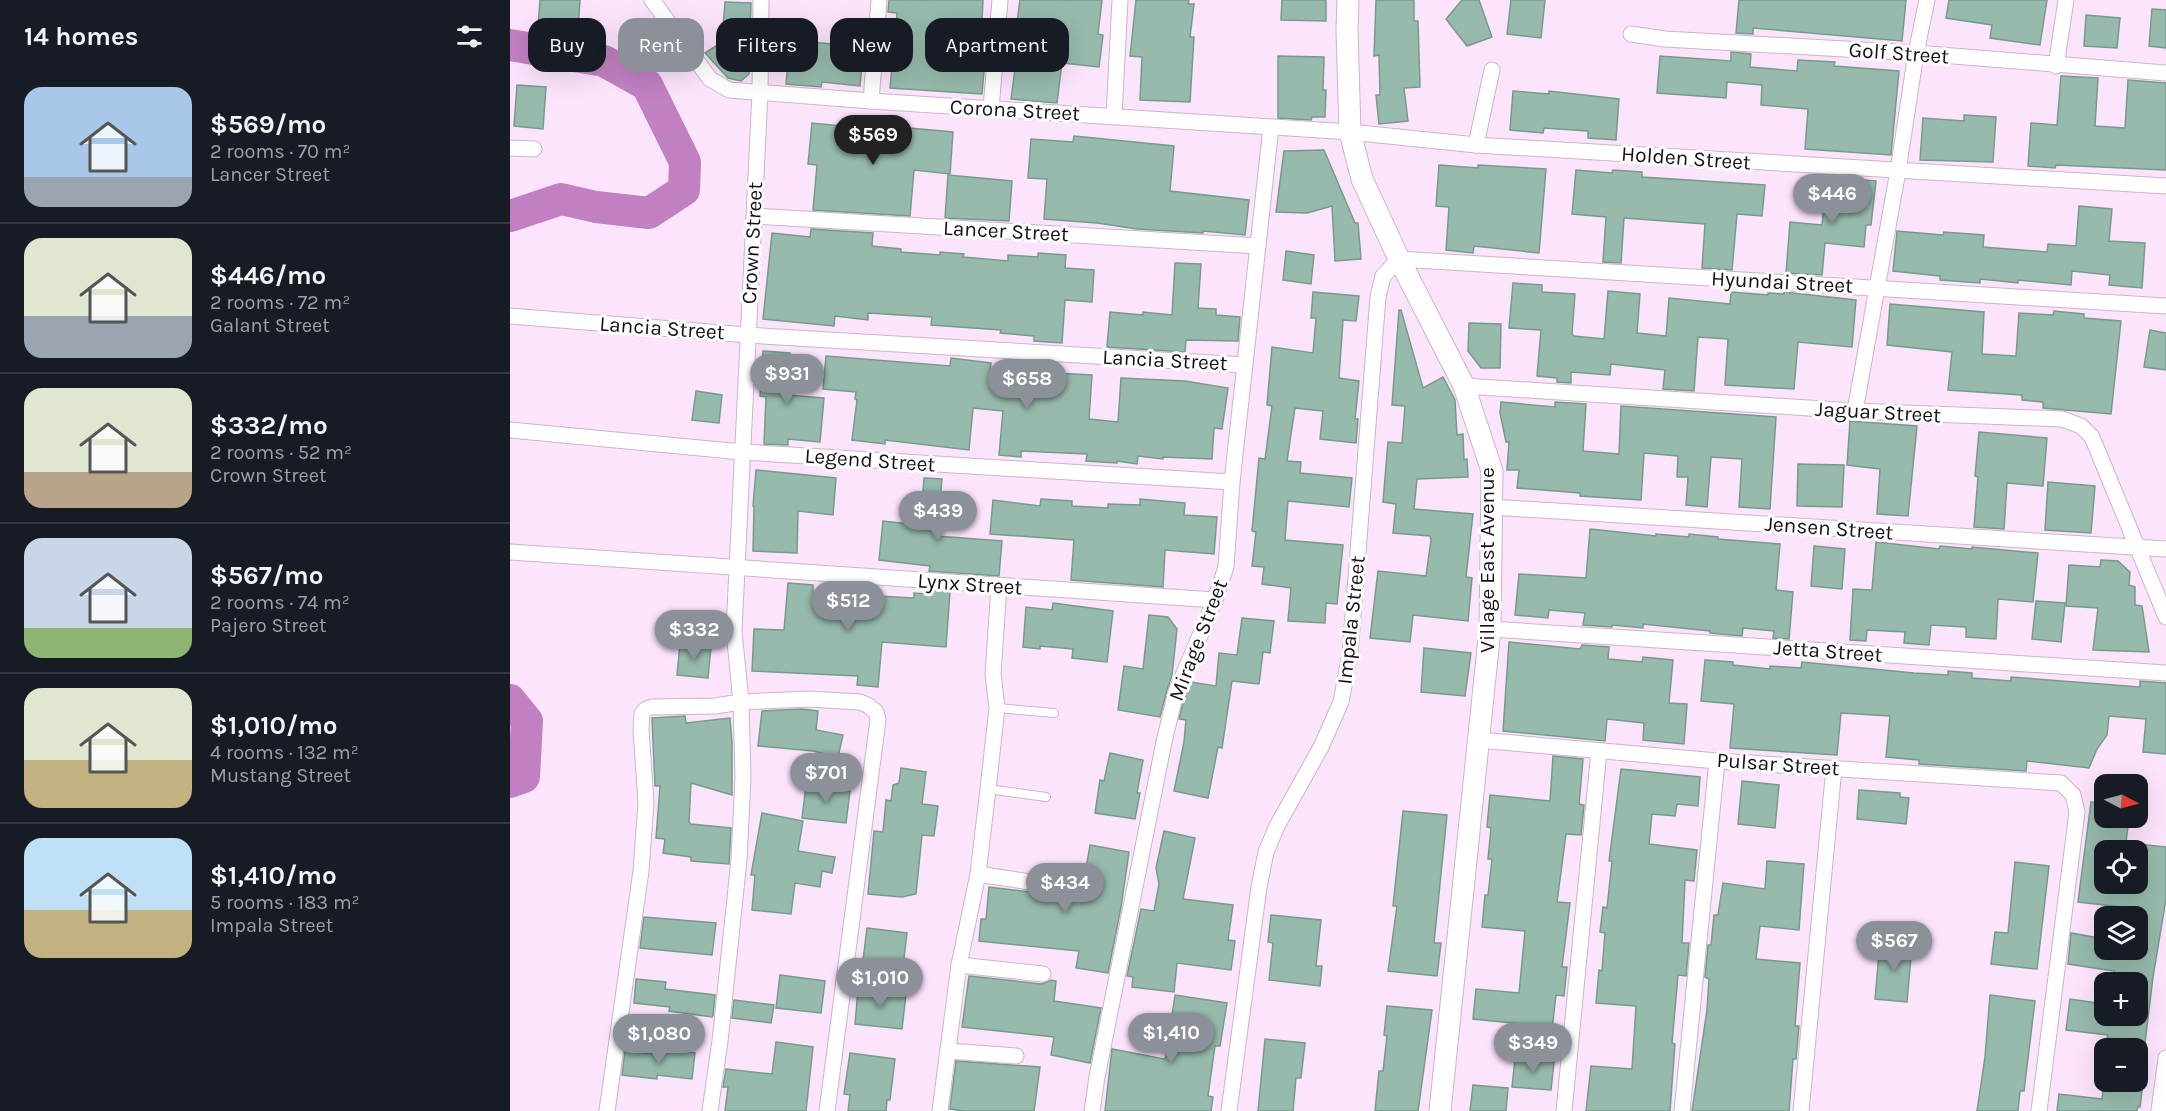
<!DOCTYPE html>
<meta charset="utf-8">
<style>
:root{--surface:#171b24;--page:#242831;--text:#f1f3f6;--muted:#9ea1a6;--line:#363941;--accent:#8c9099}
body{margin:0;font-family:Karla,sans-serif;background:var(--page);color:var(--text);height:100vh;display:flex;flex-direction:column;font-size:22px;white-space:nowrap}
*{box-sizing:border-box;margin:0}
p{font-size:20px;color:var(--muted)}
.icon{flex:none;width:33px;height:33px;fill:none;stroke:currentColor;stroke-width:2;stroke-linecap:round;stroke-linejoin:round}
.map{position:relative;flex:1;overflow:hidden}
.panel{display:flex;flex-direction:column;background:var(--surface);width:510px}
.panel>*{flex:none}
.guide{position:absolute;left:18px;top:18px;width:570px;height:54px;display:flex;gap:12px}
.needle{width:39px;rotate:96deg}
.tools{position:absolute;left:1584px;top:774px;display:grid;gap:12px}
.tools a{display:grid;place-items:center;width:54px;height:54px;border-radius:12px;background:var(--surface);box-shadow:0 6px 24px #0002;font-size:30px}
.price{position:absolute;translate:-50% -51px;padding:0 14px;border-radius:21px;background:var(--accent);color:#fff;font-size:20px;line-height:39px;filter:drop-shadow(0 2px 3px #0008)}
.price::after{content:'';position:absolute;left:50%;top:36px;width:18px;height:14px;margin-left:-9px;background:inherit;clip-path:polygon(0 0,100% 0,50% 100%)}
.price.active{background:#222;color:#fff}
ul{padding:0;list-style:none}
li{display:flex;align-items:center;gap:18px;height:150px;padding:0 24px}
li+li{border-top:2px solid var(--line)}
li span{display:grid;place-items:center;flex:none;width:168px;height:120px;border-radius:18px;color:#555}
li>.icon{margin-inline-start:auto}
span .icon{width:72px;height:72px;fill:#fffc;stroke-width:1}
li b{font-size:26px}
h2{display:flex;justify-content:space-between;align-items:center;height:72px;padding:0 24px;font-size:26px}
.pill{padding:0 21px;border-radius:18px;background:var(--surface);box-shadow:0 6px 24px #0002;font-size:21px;line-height:54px}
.pill.active{background:var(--accent);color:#fff}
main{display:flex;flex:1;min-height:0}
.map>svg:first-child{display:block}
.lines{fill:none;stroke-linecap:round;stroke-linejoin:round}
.river{stroke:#c180c2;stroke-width:32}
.building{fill:#96baac;stroke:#779a8c;stroke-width:1.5}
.lane-casing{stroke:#ccb3cc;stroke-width:10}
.street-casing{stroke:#ccb3cc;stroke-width:17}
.secondary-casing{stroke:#ccb3cc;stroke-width:23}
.lane{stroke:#fff;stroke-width:8}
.street{stroke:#fff;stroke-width:15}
.secondary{stroke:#fff;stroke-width:21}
.labels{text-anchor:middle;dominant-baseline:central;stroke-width:6;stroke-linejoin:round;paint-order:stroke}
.street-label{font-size:21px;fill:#160e17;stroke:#fff}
</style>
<main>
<section class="panel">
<h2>14 homes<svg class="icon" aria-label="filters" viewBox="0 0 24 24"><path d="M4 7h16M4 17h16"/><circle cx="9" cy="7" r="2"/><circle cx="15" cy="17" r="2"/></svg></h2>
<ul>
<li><span style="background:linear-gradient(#a9c7e8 75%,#9aa5b1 0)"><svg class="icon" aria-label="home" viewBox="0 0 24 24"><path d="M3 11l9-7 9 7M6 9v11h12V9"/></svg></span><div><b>$569/mo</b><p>2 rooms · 70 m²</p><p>Lancer Street</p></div></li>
<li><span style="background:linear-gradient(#dfe7d0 65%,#9aa5b1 0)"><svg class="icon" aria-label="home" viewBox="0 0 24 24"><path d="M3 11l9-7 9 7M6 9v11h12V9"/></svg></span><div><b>$446/mo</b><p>2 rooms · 72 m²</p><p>Galant Street</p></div></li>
<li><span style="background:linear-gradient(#dfe7d0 70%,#b9a48a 0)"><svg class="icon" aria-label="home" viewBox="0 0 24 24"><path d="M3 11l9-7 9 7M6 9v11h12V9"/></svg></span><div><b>$332/mo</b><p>2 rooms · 52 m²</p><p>Crown Street</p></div></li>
<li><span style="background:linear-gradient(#c9d6e8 75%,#8fb573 0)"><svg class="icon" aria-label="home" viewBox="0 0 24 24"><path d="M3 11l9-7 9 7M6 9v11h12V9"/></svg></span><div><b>$567/mo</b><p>2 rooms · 74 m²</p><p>Pajero Street</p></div></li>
<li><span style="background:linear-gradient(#dfe7d0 60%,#c2b280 0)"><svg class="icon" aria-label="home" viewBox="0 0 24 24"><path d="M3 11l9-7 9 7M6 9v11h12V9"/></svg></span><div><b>$1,010/mo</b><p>4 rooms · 132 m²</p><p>Mustang Street</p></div></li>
<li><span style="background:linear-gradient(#bfe0f5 60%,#c2b280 0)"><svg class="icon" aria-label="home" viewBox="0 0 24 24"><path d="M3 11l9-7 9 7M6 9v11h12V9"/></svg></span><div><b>$1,410/mo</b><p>5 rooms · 183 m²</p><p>Impala Street</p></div></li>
</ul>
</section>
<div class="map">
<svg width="1656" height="1111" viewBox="0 0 1656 1111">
<rect width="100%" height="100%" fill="#fde4fd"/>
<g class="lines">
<g class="river">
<path d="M0 45 94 61 137 85 175 162 174 190 139 213 86 207 51 199 0 216"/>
<path d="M0 700 17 721 14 777 0 782"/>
</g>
</g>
<g class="building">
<path d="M30 0H70L67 44 27 41Z"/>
<path d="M379 0H473L470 59H475L472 94 380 88 387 13 378 12Z"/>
<path d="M510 0H592L588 34 593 35 589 67 552 63 547 103 501 99 506 61 502 60Z"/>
<path d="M626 0H679L678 4H684L680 37H684L680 102 630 100 632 57 620 56Z"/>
<path d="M772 0H816V21L771 20Z"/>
<path d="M866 0H904V21H908L910 87 894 88 898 121 869 124 866 95H870L869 55 864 56Z"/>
<path d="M952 0H969L982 37 957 46 936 19Z"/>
<path d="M1001 0H1035L1031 38 997 34Z"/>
<path d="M1229 0H1396L1392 41 1243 28V34L1226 33Z"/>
<path d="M1439 0H1537L1530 45 1480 38 1482 25 1436 18Z"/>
<path d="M215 2 241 3 239 74 231 81 218 78 195 53 212 42Z"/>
<path d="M1642 9 1656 10V48L1639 46Z"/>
<path d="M1576 15 1610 18 1607 48 1574 46Z"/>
<path d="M280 40 354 47 350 86 312 82 311 87 276 84Z"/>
<path d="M1221 52 1241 54 1240 67 1287 71 1288 60 1325 62 1324 66 1389 71 1381 155 1295 149 1298 109 1251 105 1252 85 1217 82 1216 98 1147 93 1150 56 1221 61Z"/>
<path d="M768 56 814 57 813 90H816L815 117H802L801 120 768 118Z"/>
<path d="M1551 76 1588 78 1585 126 1615 128 1618 80 1656 83V170L1546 165 1545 168 1518 166 1521 123 1547 125Z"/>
<path d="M7 85 36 87 33 129 4 126Z"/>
<path d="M1003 91 1039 94V91L1109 99 1106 140 1078 138V131L1034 128 1033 133 1000 130Z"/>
<path d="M1454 115 1486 117 1483 162 1410 160 1413 118 1454 121Z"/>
<path d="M332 122 443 132 440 174 404 170 400 216 303 210 307 165 298 164 302 123 332 126Z"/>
<path d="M564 136 664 146 660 191 739 200 735 235 693 231V233L627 229 587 223 534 219 537 179 518 178 521 139 563 142Z"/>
<path d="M814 150 845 223H848L851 259 825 261 822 206 797 213 766 212 774 151Z"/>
<path d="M929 165 968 168V165L1036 169 1029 253 964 246 963 253 936 250 939 207 926 206Z"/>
<path d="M1066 170 1102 173 1103 170 1132 172V177L1255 185 1252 216 1227 214 1222 270 1192 268 1195 224 1114 218 1111 263 1093 262 1096 217 1062 214Z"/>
<path d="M438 175 502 181 499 221 435 218Z"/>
<path d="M1317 177 1366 181 1361 225H1356L1354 247 1315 243 1312 275 1276 273 1280 222 1312 225Z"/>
<path d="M1569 206 1602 209 1599 241 1635 243 1632 288 1599 285 1600 275 1562 271 1561 285 1508 280V283L1470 279V283L1430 280V276L1383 271 1387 231 1433 235 1434 232 1474 235 1473 247 1537 252 1538 244 1566 246Z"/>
<path d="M301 229 363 233 362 246 391 249V252L430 255V252L454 254 453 257 498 261V255L528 257V253L556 255 555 268 584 270 582 302 555 300 552 343 524 341V336L490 333 491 330 421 325 422 317 358 313V320L325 316 324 326 253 319 262 233 300 237Z"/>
<path d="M776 251 804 255 801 284 773 280Z"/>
<path d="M665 263 691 264 688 308 706 309V315L730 317 728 341 676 340 675 352 597 347 600 312 633 315V312L662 315Z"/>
<path d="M1003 283 1032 285V292L1065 294 1062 334 1064 336 1094 339 1098 291 1130 294 1127 333 1156 336 1159 298 1220 304 1221 292 1258 295V293L1274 294V292L1346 300 1342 347 1288 342 1284 389 1215 385 1218 339 1188 337 1184 391 1153 389 1155 370 1101 364 1100 375 1061 372V383L1047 382V378L1027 376 1031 330 999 328Z"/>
<path d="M803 292 849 296 846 321 833 320 829 378 849 381 845 419H848L846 443 810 439 813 411 785 408 777 461 791 462 790 473 842 478 839 507 778 501 775 540 833 545 827 604 816 603 815 623 778 621 781 588 752 584 754 567 742 566 746 532 742 531 749 458 755 459 762 406 757 405 762 347 803 353 806 318H801Z"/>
<path d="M1380 304 1474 312 1472 354 1506 356 1509 313 1543 315 1544 311 1574 314V318L1611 321 1601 414 1533 408V402L1512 400V395L1438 390 1442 352 1377 345Z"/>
<path d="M889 310H891L913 388 933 377 945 400 947 435 953 434 954 460 957 459 958 477 907 479 904 509 963 514 956 577 962 578 958 621 903 615 900 642 860 638 868 571 916 576 921 540 920 536 883 533 886 504 873 502 878 442 892 443 895 406 882 405Z"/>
<path d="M959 323 991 324 990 368H971L958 351Z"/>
<path d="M1640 330 1656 333V370L1634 367Z"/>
<path d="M253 351 280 353 277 395 314 398 310 442 278 439V445L254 444 256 397 250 396Z"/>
<path d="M316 356 440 366 441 358 481 363 480 371 517 374 518 367 546 370 545 373 582 375 579 419 608 422 611 378 675 381 718 388 712 429 704 428 702 459 653 457V459L628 456 627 464 607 461V463L576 461 577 454 511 451V457L489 455 493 411 463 408 459 450 375 440V444L342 440 347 400 345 399 346 392 313 389Z"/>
<path d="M186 391 212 395 209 423 182 420Z"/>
<path d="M991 402 1045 407V402L1076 404 1073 451 1109 454 1111 406 1266 417 1260 509 1229 507 1232 459 1201 457 1197 507 1176 505 1178 477H1167L1168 456 1134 453 1131 500 1070 496V493L1007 488 1009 470H997L999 442H996L990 413Z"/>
<path d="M1340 421 1407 426 1398 516 1367 514 1370 469 1337 465Z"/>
<path d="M1469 432 1537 438 1533 486 1497 483 1494 529 1464 527 1468 477 1465 476Z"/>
<path d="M1288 464 1334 465 1332 507 1287 506Z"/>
<path d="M246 470 326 478 323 515 288 511 287 553 243 551 244 507 243 506Z"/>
<path d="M414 478 432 479 427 536 492 541 489 576 419 571 420 566 369 560 373 521 410 525Z"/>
<path d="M1538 482 1585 486 1581 533 1535 530Z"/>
<path d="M531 499 562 501V506L598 508V504L630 505V499L675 503 674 515 707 517 704 554 655 550 653 587 561 580 564 540 480 534 483 500 530 506Z"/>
<path d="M1080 529 1146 536V534L1179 537V534L1208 537V539L1270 544 1266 590 1283 592 1279 639 1263 638 1264 631 1233 628 1232 636 1200 633V631L1133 624V628L1102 625V627L1073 625 1075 613 1039 610 1038 618 1005 615 1009 574 1076 578Z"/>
<path d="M1366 542 1429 549 1430 546 1462 549V547L1528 553 1523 602 1488 599 1486 639 1456 637V627L1421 625 1419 645 1394 643 1395 632 1357 630 1356 641 1340 640 1343 589 1362 590Z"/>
<path d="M1304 546 1335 549 1332 589 1301 586Z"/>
<path d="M1591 560 1608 561 1620 572 1619 585 1625 587V605L1632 606 1639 652 1583 650 1588 608 1556 606 1559 565 1590 567Z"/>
<path d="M278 583 303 585V592L366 596 404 598V593L417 594 418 590 440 592 436 647 372 642 368 687 347 685 348 676 242 671 244 629 274 630Z"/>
<path d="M1526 601 1555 603 1551 642 1522 639Z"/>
<path d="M543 603 603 611 597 662 562 658 563 649 530 646V649L513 647 516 607 542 610Z"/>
<path d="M639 615 658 617 667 629 662 675 657 690 650 717 608 710 614 666 633 669Z"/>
<path d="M732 618 764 621 760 653 753 652 749 684 722 681 712 748 708 747 698 798 664 791 674 742 676 720 669 719 675 695 681 682 706 686 709 653 727 655Z"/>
<path d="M999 642 1070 649 1072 645 1099 647 1098 659 1132 662 1133 657 1163 660 1159 703 1177 704 1174 744 1133 740 1134 723 1097 719 1095 741 993 731Z"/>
<path d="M170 644 201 647 198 678 167 675Z"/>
<path d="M914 648 961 653 955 696 911 692Z"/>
<path d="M1195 660 1223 662V665L1260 669V666L1291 668 1292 662 1404 673 1438 675V671L1462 673V678L1501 681V677L1630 687V681L1656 683V754L1633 752 1636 719 1599 716 1597 735 1587 749 1579 768 1517 761 1516 771 1409 764V760L1376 757 1380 716 1331 713 1327 755 1220 748 1224 704 1191 701Z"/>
<path d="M292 709 308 711 306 730 333 735 328 757 303 751 248 746 252 711Z"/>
<path d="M175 716 176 723 220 718 222 742V795L181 783 179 822 181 824 221 828 219 864 181 861V857L153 853 155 839 146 838 150 786H145L142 718Z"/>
<path d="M600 753 633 760 627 793H630L625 819 585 813 590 780 594 781Z"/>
<path d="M1043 756 1073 759 1069 804 1074 805 1071 835 1056 834 1047 902 1060 903 1052 967H1057L1054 996 1046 995 1042 1030 1012 1027V1024L963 1019 966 989 1009 993 1015 931 972 927 975 895H978L982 859H978L981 828 977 827 980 795 1040 801Z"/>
<path d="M391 768 416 772 412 804 428 806 424 836 412 835 406 894 392 897 358 894 364 831 373 832 376 800 381 801 383 785 389 783Z"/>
<path d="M1111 769 1190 777 1188 806 1167 804 1165 816 1142 814 1139 844 1187 850 1184 881 1175 880 1172 943H1179L1176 976 1168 975 1162 1043 1165 1044 1160 1111H1076L1081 1066 1122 1069 1126 1006 1086 1003 1089 970 1092 971 1095 933 1090 932 1093 907 1097 908 1102 861H1099Z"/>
<path d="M1232 781 1269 785 1265 828 1228 824Z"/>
<path d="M296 786 340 791 336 823 292 818Z"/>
<path d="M1349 790 1390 793V797L1399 798 1396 824 1347 819Z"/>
<path d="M1581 802 1594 804V818H1619L1615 850H1594V884H1628V844L1656 847V899L1643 977 1635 1043 1633 1042 1632 1048H1598L1600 1038H1597L1598 1035 1556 1030 1560 999 1594 1004V1016H1628V982H1603L1604 971 1558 964 1561 933 1594 939V950H1628V916H1610L1612 907 1568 902Z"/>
<path d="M893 811 937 815 924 943H931L927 976 878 971 887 906H883Z"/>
<path d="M252 813 293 821 288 851 325 857 322 873 312 871 310 887 285 883 281 914 242 910 245 875H241Z"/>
<path d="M654 831 685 838 673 899 723 905 718 940 725 941 721 970 667 963 664 992 622 987 623 977 617 976 631 909 644 911 649 884 646 868Z"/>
<path d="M580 845 619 852 611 907 598 973 566 968 569 951 469 941 471 919H476L479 887 571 898Z"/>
<path d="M1257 861 1294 864 1289 930 1250 926 1246 959 1290 963 1285 1026H1289L1286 1059H1283L1279 1111H1182L1197 1010 1199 979 1195 977 1198 945H1201L1204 915H1208L1213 883 1255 889Z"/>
<path d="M1505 862 1539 866 1527 969 1481 964 1485 932 1498 933Z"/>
<path d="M761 915 811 920 806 966H812L810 986 759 980 763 943 758 942Z"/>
<path d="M134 917 206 923 202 955 130 948Z"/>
<path d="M357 928 397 933 393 966 353 960Z"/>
<path d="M1370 942 1402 945 1397 1002 1365 999Z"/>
<path d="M270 975 315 981 311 1013 266 1008Z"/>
<path d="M459 976 532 984 541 980 546 981 544 1001 591 1008 580 1063 541 1055 544 1037 452 1027Z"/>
<path d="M126 979 156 982 155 989 205 995 203 1015 202 1017 159 1011 160 1007 124 1003Z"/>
<path d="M348 989 396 994 392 1029 345 1024Z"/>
<path d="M665 995 717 1003 710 1046H705L698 1096 703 1097 701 1111H595L602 1049 654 1059 656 1057Z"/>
<path d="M1480 995 1525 1001 1514 1091H1510L1508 1111H1467L1475 1057Z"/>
<path d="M224 1000 264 1005 261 1023 222 1018Z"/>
<path d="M877 1006 922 1010 908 1111H865L869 1071H873L877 1036 874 1035Z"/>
<path d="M755 1039 795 1043 791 1078H786L783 1111H748Z"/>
<path d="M266 1042 303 1047 296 1111H215L218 1087H213L216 1069 262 1074Z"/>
<path d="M153 1049 185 1053 182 1079 147 1075V1079L112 1075 115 1051 152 1055Z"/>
<path d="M340 1053 385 1059 380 1100H377L376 1111H338L340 1095 334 1094Z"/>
<path d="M1005 1058 1044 1062 1041 1090 1002 1087Z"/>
<path d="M446 1061 530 1067 524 1111H452L440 1109Z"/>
<path d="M1594 1082H1633L1630 1107 1628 1106 1627 1111H1547L1549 1094 1592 1099Z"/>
<path d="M963 1085 998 1088 996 1111H960Z"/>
</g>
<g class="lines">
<g class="lane-casing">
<g id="lane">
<path d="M487 708 544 713"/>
<path d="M478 789 536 797"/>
</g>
</g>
<g class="street-casing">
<g id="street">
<path d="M142 0 200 79 219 90 361 101 840 132 966 145 1656 186"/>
<path d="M1121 34 1155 39 1406 53 1656 73"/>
<path d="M1546 66 1556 0"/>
<path d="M361 101 369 0"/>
<path d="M481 109 490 0"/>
<path d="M604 116 610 0"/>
<path d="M966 145 982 70"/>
<path d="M0 148 24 149"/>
<path d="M244 216 748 246"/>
<path d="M0 316 237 335 735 365"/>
<path d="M954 386 1345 411 1552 419 1571 426 1582 437 1656 617"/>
<path d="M1345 411 1388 171 1406 53 1417 0"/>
<path d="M0 430 232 452 722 482"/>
<path d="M981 507 1656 549"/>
<path d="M0 552 705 600"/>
<path d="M980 629 1656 673"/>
<path d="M969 740 1207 761 1551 783 1563 795 1567 812 1529 1111"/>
<path d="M468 874 527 883"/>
<path d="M449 965 533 974"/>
<path d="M438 1051 506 1056"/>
<path d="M97 1111 131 871 136 802 131 730 132 714 136 709 142 707 205 706 231 702 299 699 350 702 359 706 366 712 368 720 317 1111"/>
<path d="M200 1111 210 1041 229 860 233 778 231 702 224 631 250 93 251 0"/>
<path d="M430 1111 449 965 468 874 478 789 487 708 483 674 489 586"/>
<path d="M582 1111 587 1077 654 742 666 692 705 600 716 567 722 482 761 127"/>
<path d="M719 1111 749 887 756 852 767 826 811 747 831 702 840 654 868 297 873 276 889 259 1656 306"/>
<path d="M1054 1111 1089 751"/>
<path d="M1172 1111 1207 761"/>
<path d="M1291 1111 1324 768"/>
<path d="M1649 1111 1656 1058"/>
</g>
</g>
<g class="secondary-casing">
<path id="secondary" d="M838 0 837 30 840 132 852 179 889 259 954 386 982 471 980 629 930 1111"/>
</g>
<use href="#lane" class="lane"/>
<use href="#street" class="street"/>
<use href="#secondary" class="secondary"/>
</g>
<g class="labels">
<g class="street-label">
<text transform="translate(1389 53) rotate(4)">Golf Street</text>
<text transform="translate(505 110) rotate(3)">Corona Street</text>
<text transform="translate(1176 158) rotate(4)">Holden Street</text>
<text transform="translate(496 231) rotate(3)">Lancer Street</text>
<text transform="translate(242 243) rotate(-87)">Crown Street</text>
<text transform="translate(1272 282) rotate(3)">Hyundai Street</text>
<text transform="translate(152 328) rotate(4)">Lancia Street</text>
<text transform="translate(655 360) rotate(3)">Lancia Street</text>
<text transform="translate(1368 412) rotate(3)">Jaguar Street</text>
<text transform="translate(360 460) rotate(4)">Legend Street</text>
<text transform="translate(1319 528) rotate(4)">Jensen Street</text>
<text transform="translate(977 560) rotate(-90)">Village East Avenue</text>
<text transform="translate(460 584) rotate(4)">Lynx Street</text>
<text transform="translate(841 620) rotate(-84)">Impala Street</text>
<text transform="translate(688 640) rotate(-69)">Mirage Street</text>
<text transform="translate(1318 651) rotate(4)">Jetta Street</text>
<text transform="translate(1268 764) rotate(4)">Pulsar Street</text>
</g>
</g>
</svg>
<div class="tools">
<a><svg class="needle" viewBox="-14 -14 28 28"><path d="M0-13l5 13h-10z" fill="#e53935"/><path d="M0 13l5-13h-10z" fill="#9ea1a6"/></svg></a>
<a><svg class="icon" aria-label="locate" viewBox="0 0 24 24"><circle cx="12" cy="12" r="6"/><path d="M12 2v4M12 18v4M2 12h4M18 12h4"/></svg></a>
<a><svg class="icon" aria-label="layers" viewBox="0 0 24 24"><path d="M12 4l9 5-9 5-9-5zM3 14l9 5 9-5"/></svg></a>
<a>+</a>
<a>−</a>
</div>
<b class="price active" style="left:363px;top:166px">$569</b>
<b class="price" style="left:1322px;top:225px">$446</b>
<b class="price" style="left:277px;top:405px">$931</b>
<b class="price" style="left:517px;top:410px">$658</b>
<b class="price" style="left:428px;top:542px">$439</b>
<b class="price" style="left:338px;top:632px">$512</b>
<b class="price" style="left:184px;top:661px">$332</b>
<b class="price" style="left:316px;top:804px">$701</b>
<b class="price" style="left:555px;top:914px">$434</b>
<b class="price" style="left:1384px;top:972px">$567</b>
<b class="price" style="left:370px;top:1009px">$1,010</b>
<b class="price" style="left:661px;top:1064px">$1,410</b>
<b class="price" style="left:149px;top:1065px">$1,080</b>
<b class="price" style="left:1023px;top:1074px">$349</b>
<div class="guide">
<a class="pill">Buy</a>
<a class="pill active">Rent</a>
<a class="pill">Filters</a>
<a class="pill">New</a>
<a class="pill">Apartment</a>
</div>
</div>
</main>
